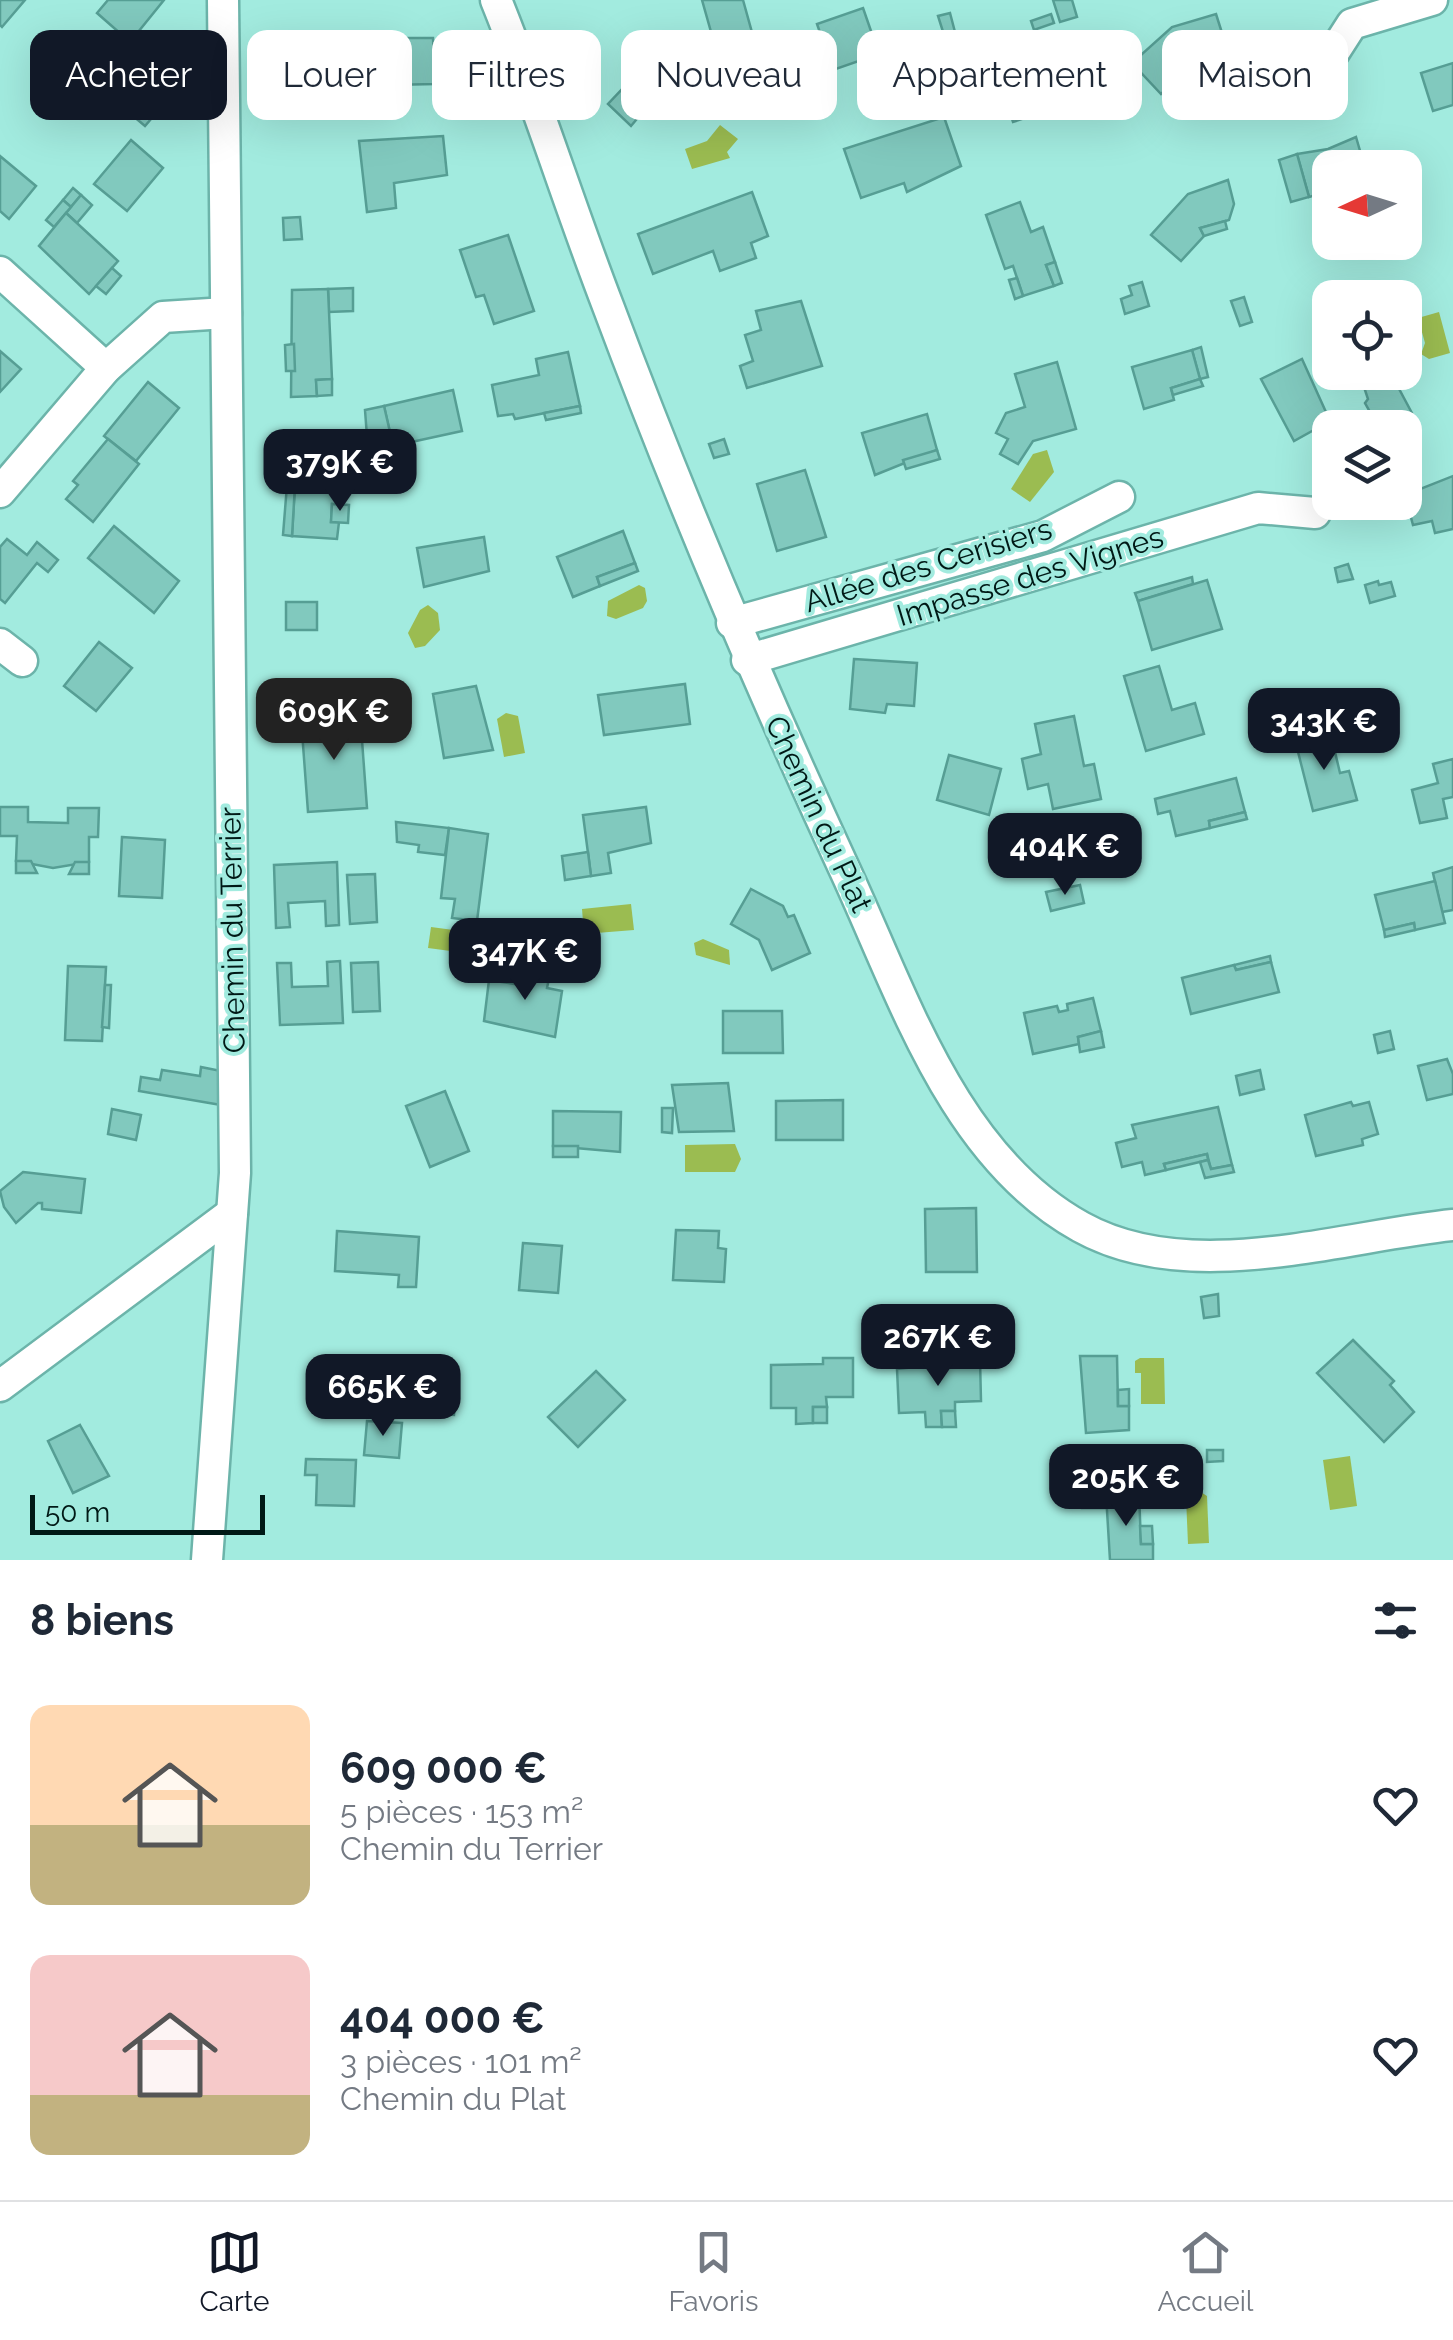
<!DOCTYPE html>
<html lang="fr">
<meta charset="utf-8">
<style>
:root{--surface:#fff;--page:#f6f6f7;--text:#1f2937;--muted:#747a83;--line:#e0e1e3;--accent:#111827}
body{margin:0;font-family:Raleway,sans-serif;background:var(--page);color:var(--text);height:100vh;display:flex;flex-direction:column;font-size:38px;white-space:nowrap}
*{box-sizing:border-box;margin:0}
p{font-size:32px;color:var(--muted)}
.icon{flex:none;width:55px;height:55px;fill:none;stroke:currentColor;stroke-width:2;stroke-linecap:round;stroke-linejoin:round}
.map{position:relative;height:1560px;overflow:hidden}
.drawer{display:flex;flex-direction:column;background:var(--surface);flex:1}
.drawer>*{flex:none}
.banner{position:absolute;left:30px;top:30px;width:1395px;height:90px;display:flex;gap:20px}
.needle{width:65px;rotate:266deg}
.tools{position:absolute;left:1312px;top:150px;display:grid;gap:20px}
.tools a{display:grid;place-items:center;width:110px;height:110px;border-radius:20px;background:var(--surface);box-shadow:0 10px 40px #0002;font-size:50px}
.scale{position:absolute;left:30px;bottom:25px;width:235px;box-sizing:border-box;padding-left:10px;border:5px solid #001916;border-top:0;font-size:28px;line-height:35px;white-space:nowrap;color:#001916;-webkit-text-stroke:8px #a2ebdf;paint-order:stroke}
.price{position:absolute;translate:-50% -85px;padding:0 22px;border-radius:20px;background:var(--accent);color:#fff;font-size:32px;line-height:65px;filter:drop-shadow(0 2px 5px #0008)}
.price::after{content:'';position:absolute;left:50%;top:60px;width:30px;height:22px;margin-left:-15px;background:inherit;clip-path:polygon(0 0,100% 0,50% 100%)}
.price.selected{background:#222;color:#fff}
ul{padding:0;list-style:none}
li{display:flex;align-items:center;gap:30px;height:250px;padding:0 30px}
li span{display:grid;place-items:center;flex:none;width:280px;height:200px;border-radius:20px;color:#555}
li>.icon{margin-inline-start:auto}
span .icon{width:120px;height:120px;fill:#fffc;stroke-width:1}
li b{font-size:42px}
h2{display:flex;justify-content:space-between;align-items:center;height:120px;padding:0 30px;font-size:42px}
.pill{padding:0 35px;border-radius:20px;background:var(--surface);box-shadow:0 10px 40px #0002;font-size:35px;line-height:90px}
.pill.selected{background:var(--accent);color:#fff}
.tab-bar{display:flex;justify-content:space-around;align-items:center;height:140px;border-top:2px solid var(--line);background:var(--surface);font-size:28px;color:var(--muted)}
.tab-bar a{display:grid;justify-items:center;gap:5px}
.tab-bar .selected{color:var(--accent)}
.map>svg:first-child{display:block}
.water{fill:#9bbc51}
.building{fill:#81c9be;stroke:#569e94;stroke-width:2.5}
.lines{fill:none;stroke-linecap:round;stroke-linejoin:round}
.minor-casing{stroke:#6cb4aa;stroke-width:35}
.minor{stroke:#fff;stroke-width:30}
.labels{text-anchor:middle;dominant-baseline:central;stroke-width:8;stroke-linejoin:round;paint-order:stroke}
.street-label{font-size:30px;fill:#001916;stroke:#a2ebdf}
</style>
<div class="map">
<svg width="1453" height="1560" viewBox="0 0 1453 1560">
<rect width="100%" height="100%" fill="#a2ebdf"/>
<g class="water">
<path d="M720 125 738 139 727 152 730 158 692 169 685 149 707 141Z"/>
<path d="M1439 312 1450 353 1429 359 1421 354 1425 343 1418 318Z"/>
<path d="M1047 450 1054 472 1030 502 1011 489 1033 454Z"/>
<path d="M639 585 645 588 647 601 643 608 616 619 607 616 608 601Z"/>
<path d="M428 605 438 613 440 630 425 646 415 648 408 633 420 610Z"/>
<path d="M506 713 518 716 525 753 504 757 497 719Z"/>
<path d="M631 904 634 930 584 934 582 909Z"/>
<path d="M431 927 476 933 473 954 428 948Z"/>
<path d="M703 939 729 950 730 965 696 955 694 943Z"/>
<path d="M735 1144 741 1159 735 1172H685V1145Z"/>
<path d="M1140 1358H1164L1165 1404H1141V1373H1135V1361Z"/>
<path d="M1350 1456 1357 1506 1330 1510 1323 1460Z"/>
<path d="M1196 1489 1207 1496 1209 1543 1188 1544 1186 1497Z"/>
</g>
<g class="building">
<path d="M0 0H25L2 27 0 25Z"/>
<path d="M108 0H164L130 42 97 13Z"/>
<path d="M702 0H743L761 65 736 72 715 46Z"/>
<path d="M1053 0H1072L1077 17 1060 22Z"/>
<path d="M863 8 879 54 833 70 817 24Z"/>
<path d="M950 13 955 32 944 35 938 16Z"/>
<path d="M1051 14 1054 23 1034 30 1031 21Z"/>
<path d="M1216 14 1229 55 1189 68 1161 94 1132 63 1172 27Z"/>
<path d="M691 32 700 64 669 73 672 77 631 126 608 104 641 69 637 63 659 42Z"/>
<path d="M364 33H388L389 45 364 46Z"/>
<path d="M389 38H433L435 84 389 85Z"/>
<path d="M127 39 181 84 145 126 113 99 139 68 118 50Z"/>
<path d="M1077 40 1096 95 1068 104 1062 89 1053 92 1055 97 1037 103 1040 113 1013 122 998 75 1018 69 1015 60Z"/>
<path d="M979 52 986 71 962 79 955 59Z"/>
<path d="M1229 55 1233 69 1205 78 1201 64Z"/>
<path d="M1015 60 1018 69 998 75 995 66Z"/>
<path d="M1453 63V105L1433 111 1421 73Z"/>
<path d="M700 64 702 73 666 83 672 77 669 73Z"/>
<path d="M1062 89 1068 104 1040 113 1037 103Z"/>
<path d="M944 117 961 166 907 192 904 183 861 198 844 149Z"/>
<path d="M443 136 447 175 394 183 396 208 367 212 359 141Z"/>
<path d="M1356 137 1365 168H1330L1327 192 1309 197 1297 154 1328 149Z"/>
<path d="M131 140 163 168 127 211 94 184Z"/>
<path d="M1297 154 1309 197 1291 202 1279 160Z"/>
<path d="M0 156 36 186 9 219 0 211Z"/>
<path d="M1228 180 1234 204 1229 220 1200 228 1204 236 1181 261 1151 235 1188 194Z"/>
<path d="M73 188 81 195 71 207 63 200Z"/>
<path d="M752 192 768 236 751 243 756 258 720 271 713 251 653 274 638 234Z"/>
<path d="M81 195 92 205 77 223 66 213Z"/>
<path d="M63 200 71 207 54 227 46 220Z"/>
<path d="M1020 202 1031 232 1043 227 1055 262 1046 265 1054 286 1023 296 1013 266 1005 269 986 215Z"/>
<path d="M66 213 118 261 89 294 39 246Z"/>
<path d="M300 217 302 239 284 240 283 218Z"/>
<path d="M1225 221 1227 229 1204 236 1200 228Z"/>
<path d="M508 235 534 311 494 324 484 295 476 297 460 250Z"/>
<path d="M1055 262 1062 283 1054 286 1046 265Z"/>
<path d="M112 268 121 276 106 294 96 286Z"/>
<path d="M1017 278 1023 296 1015 299 1009 280Z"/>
<path d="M1142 282 1149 306 1125 314 1121 299 1132 295 1129 286Z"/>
<path d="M353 288V311L329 312 328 289Z"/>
<path d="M328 289 332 379 316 380 317 396 291 397 292 290Z"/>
<path d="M1244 297 1252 322 1240 326 1231 301Z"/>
<path d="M801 301 822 366 747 388 740 366 753 361 745 335 761 330 756 311Z"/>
<path d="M294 344 295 371H286L285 345Z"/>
<path d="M1201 347 1208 377 1200 379 1192 350Z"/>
<path d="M1192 350 1200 379 1171 388 1174 400 1144 409 1132 367Z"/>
<path d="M0 351 21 369 0 392Z"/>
<path d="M568 352 580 406 515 419 513 414 498 416 492 385 539 375 536 359Z"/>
<path d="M1302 359 1330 421 1294 441 1261 379Z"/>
<path d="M1057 362 1076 429 1033 441 1018 464 1000 454 1008 439 996 433 1006 413 1025 407 1015 374Z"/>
<path d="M1405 370 1409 384 1394 387 1390 372Z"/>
<path d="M1359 372H1390L1413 415 1392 428H1379L1365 403 1368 399Z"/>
<path d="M332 379V395L317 396 316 380Z"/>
<path d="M1200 379 1203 386 1173 395 1171 388Z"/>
<path d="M148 382 179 408 136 461 104 436Z"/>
<path d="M453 390 462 431 393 446 384 406Z"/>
<path d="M384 406 393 445 368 450 365 410Z"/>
<path d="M580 406 581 413 546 420 544 413Z"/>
<path d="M927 414 937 450 875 475 862 433Z"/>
<path d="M298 434 339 438V505L332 504 331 522H339L337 539 292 536Z"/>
<path d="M108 439 139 464 93 522 66 499 78 485 73 481Z"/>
<path d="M724 439 729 454 714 458 709 444Z"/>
<path d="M937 450 940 459 906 469 903 460Z"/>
<path d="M805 470 826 537 777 551 757 484Z"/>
<path d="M1453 476V529L1435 533 1432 521 1413 525 1405 495Z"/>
<path d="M287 485H295L292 536 283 535Z"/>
<path d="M332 504 349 505 348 523 331 522Z"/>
<path d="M114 526 179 581 154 613 88 558Z"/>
<path d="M623 531 635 563 597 577 600 586 573 597 557 557Z"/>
<path d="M484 537 489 571 424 587 417 548Z"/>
<path d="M7 539 27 555 37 542 58 560 48 572 37 563 5 603 0 599V547Z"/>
<path d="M635 563 638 571 600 586 597 577Z"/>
<path d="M1348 564 1353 579 1338 582 1335 568Z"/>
<path d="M1192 577 1193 584 1138 601 1135 593Z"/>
<path d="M1207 580 1222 629 1152 650 1138 601Z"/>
<path d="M1378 581 1379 585 1391 582 1395 596 1370 603 1365 585Z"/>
<rect x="286" y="602" width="31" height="28"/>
<path d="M99 642 132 668 96 711 64 686Z"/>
<path d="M854 659 917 663 914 706 887 704 885 713 850 709Z"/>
<path d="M1159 666 1172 710 1195 703 1204 734 1146 751 1124 676Z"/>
<path d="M685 684 690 724 604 735 598 695Z"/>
<path d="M476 686 493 750 444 758 433 694Z"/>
<path d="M360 713 367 808 308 812 301 718Z"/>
<path d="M1074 716 1084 766 1094 764 1101 799 1053 809 1048 784 1028 789 1022 759 1041 754 1035 724Z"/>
<path d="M1330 731 1340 773 1349 771 1357 800 1313 811 1295 740Z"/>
<path d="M949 755 1001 769 989 815 937 800Z"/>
<path d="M1453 759V797L1443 799 1447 818 1420 823 1412 790 1438 783 1433 764Z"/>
<path d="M1236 778 1245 812 1209 821 1210 828 1176 836 1170 811 1158 814 1155 799Z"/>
<path d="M0 807H28V822L68 823V808H99L98 837H89V862L53 868 16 861 17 836H0Z"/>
<path d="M646 807 651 843 608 853 611 873 591 876 583 815Z"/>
<path d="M1245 812 1247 819 1210 828 1209 821Z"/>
<path d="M396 822 449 828 445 855 418 852 419 845 397 842Z"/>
<path d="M449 828 488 834 477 921 452 918 455 899 441 898Z"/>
<path d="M122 837 165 840 162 898 119 896Z"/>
<path d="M588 852 591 876 565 880 562 856Z"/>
<path d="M16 861H31L37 873H16Z"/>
<path d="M75 862H89V874H69Z"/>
<path d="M337 862 339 925 326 926 325 901 288 903 290 927 276 928 274 865Z"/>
<path d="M1453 867V910L1442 912 1433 873Z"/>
<path d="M375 874 377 922 350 924 347 875Z"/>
<path d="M1435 881 1445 923 1415 930 1414 923 1384 930 1375 895Z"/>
<path d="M1080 885 1084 903 1051 911 1046 892Z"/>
<path d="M751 889 783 906 788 917 794 915 810 953 772 970 759 940 731 924Z"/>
<path d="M1414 923 1415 930 1385 937 1384 930Z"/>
<path d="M1270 956 1271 962 1236 970 1234 965Z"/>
<path d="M340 961 343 1023 280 1025 277 963H291L292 987 328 986 327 962Z"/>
<path d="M378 962 380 1011 353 1012 351 963Z"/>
<path d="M1271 962 1279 992 1191 1014 1182 978 1234 965 1236 970Z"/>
<path d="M524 965 551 969 547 988 562 991 555 1037 484 1021 489 980 521 985Z"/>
<path d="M68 966 106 967 102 1041 65 1040Z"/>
<path d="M105 985H111L109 1028 102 1027Z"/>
<path d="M1093 998 1101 1031 1078 1037 1079 1044 1033 1054 1024 1013 1057 1006 1059 1012 1068 1010 1067 1004Z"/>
<path d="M723 1011H782L783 1053H723Z"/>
<path d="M1101 1031 1104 1047 1080 1052 1078 1037Z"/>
<path d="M1390 1031 1394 1049 1378 1053 1374 1035Z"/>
<path d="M1447 1059 1453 1074V1094L1427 1100 1418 1066Z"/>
<path d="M201 1067 221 1071V1105L139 1091 141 1077 160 1080 162 1070 200 1076Z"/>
<path d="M1260 1070 1264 1089 1240 1095 1236 1076Z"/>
<path d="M728 1083 734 1131 679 1132 672 1085Z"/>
<path d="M445 1091 469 1151 430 1167 406 1106Z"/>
<path d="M843 1100V1140H776V1101Z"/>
<path d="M1351 1102 1353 1106 1369 1102 1378 1134 1362 1139 1363 1145 1316 1156 1305 1115Z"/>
<path d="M1218 1107 1232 1165 1211 1169 1207 1154 1164 1164 1166 1170 1145 1175 1142 1162 1122 1167 1116 1143 1136 1138 1132 1125Z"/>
<path d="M662 1108H673L672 1133 662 1132Z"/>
<path d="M112 1109 141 1115 136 1140 108 1134Z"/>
<path d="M553 1111 621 1112 620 1152 553 1146Z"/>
<rect x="553" y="1146" width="25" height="11"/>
<path d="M1207 1154 1208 1160 1166 1170 1164 1164Z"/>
<path d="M1208 1160 1211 1169 1232 1165 1234 1172 1205 1178 1200 1162Z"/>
<path d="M23 1172 85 1179 81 1213 42 1209V1203H38L16 1223 4 1207 0 1191Z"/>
<path d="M976 1208 977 1272H926L925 1209Z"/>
<path d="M676 1230 719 1231 718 1248 726 1249 724 1282 673 1280Z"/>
<path d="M337 1231 419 1237 416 1287H398L399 1275 335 1271Z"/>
<path d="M523 1243 562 1246 558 1293 519 1290Z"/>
<path d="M1218 1294 1219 1316 1204 1318 1201 1297Z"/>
<path d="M1353 1340 1394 1381 1390 1385 1414 1412 1384 1442 1317 1373Z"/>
<path d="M1080 1356H1117L1118 1406H1129V1430L1086 1433Z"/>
<path d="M823 1358H853V1397H826L827 1407H813V1423L796 1424V1408H771V1365L823 1364Z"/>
<path d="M980 1360 981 1401 955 1402V1411H941L942 1427H926L925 1412 899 1413 897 1369Z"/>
<path d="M405 1363 458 1367 454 1415 401 1411Z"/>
<path d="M596 1371 625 1400 578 1447 548 1417Z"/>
<path d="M1129 1389V1406H1118V1390Z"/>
<rect x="813" y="1407" width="14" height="16"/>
<path d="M941 1411H955L956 1427H942Z"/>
<path d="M367 1421 402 1423 399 1458 364 1455Z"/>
<path d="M80 1425 109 1476 73 1493 48 1441Z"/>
<path d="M1207 1450H1223V1461L1207 1462Z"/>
<path d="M306 1459 356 1460 354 1506 316 1505 317 1475H305Z"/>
<path d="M1135 1481V1493L1106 1494 1105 1508H1082V1482Z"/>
<path d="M1139 1493 1141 1544H1153V1560H1110L1106 1494Z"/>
<path d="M1140 1526H1152L1153 1544H1141Z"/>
</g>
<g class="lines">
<g class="minor-casing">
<g id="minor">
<path d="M496 0C537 101 569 205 608 306 679 496 758 682 843 866 902 992 952 1156 1081 1227 1189 1287 1337 1237 1453 1225"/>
<path d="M1327 63 1352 24 1432 0"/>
<path d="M0 272 106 368"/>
<path d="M0 492 106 368 163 317 226 313"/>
<path d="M732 623 1043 536 1119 497"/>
<path d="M0 644 22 661"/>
<path d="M747 660 1258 508 1315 513"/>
<path d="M0 1386 232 1213"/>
<path d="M207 1560 235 1173 223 0"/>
</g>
</g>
<use href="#minor" class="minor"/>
</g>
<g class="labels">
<g class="street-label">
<text transform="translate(928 565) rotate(-17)">Allée des Cerisiers</text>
<text transform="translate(1030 576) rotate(-17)">Impasse des Vignes</text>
<text transform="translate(819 814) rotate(65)">Chemin du Plat</text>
<text transform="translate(232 930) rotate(-91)">Chemin du Terrier</text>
</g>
</g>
</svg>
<div class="tools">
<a><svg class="needle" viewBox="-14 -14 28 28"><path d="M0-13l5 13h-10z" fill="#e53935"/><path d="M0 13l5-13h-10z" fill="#747a83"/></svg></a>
<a><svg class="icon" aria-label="locate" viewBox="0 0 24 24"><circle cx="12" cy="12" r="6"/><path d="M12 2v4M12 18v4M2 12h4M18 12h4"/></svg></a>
<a><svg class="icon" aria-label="layers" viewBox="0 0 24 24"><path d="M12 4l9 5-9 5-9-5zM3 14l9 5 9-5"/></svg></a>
</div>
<div class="scale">50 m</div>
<b class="price" style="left:340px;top:514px">379K €</b>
<b class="price selected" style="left:334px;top:763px">609K €</b>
<b class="price" style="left:1324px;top:773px">343K €</b>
<b class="price" style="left:1065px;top:898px">404K €</b>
<b class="price" style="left:525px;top:1003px">347K €</b>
<b class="price" style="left:938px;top:1389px">267K €</b>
<b class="price" style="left:383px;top:1439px">665K €</b>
<b class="price" style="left:1126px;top:1529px">205K €</b>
<div class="banner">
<a class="pill selected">Acheter</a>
<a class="pill">Louer</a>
<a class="pill">Filtres</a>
<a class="pill">Nouveau</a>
<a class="pill">Appartement</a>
<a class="pill">Maison</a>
</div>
</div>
<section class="drawer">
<h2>8 biens<svg class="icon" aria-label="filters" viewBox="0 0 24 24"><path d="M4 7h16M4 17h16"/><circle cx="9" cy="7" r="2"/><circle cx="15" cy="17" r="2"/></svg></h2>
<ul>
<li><span style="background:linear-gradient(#ffd9b3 60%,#c2b280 0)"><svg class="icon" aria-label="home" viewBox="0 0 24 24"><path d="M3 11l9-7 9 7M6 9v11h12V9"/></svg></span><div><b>609 000 €</b><p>5 pièces · 153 m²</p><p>Chemin du Terrier</p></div><svg class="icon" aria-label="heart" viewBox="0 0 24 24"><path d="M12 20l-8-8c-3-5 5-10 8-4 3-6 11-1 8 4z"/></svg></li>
<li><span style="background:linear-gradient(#f6c9c9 70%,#c2b280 0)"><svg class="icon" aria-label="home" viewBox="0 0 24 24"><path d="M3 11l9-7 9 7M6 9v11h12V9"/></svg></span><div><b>404 000 €</b><p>3 pièces · 101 m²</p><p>Chemin du Plat</p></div><svg class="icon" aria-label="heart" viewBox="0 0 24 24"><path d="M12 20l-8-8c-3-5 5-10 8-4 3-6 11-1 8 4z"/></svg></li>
</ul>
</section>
<nav class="tab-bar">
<a class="selected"><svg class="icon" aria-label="map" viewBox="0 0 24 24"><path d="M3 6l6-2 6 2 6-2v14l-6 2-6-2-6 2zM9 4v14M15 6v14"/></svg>Carte</a>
<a><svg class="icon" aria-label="saved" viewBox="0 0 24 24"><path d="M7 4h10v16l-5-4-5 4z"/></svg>Favoris</a>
<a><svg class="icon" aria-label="home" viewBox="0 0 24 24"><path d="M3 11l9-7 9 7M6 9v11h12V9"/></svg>Accueil</a>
</nav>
